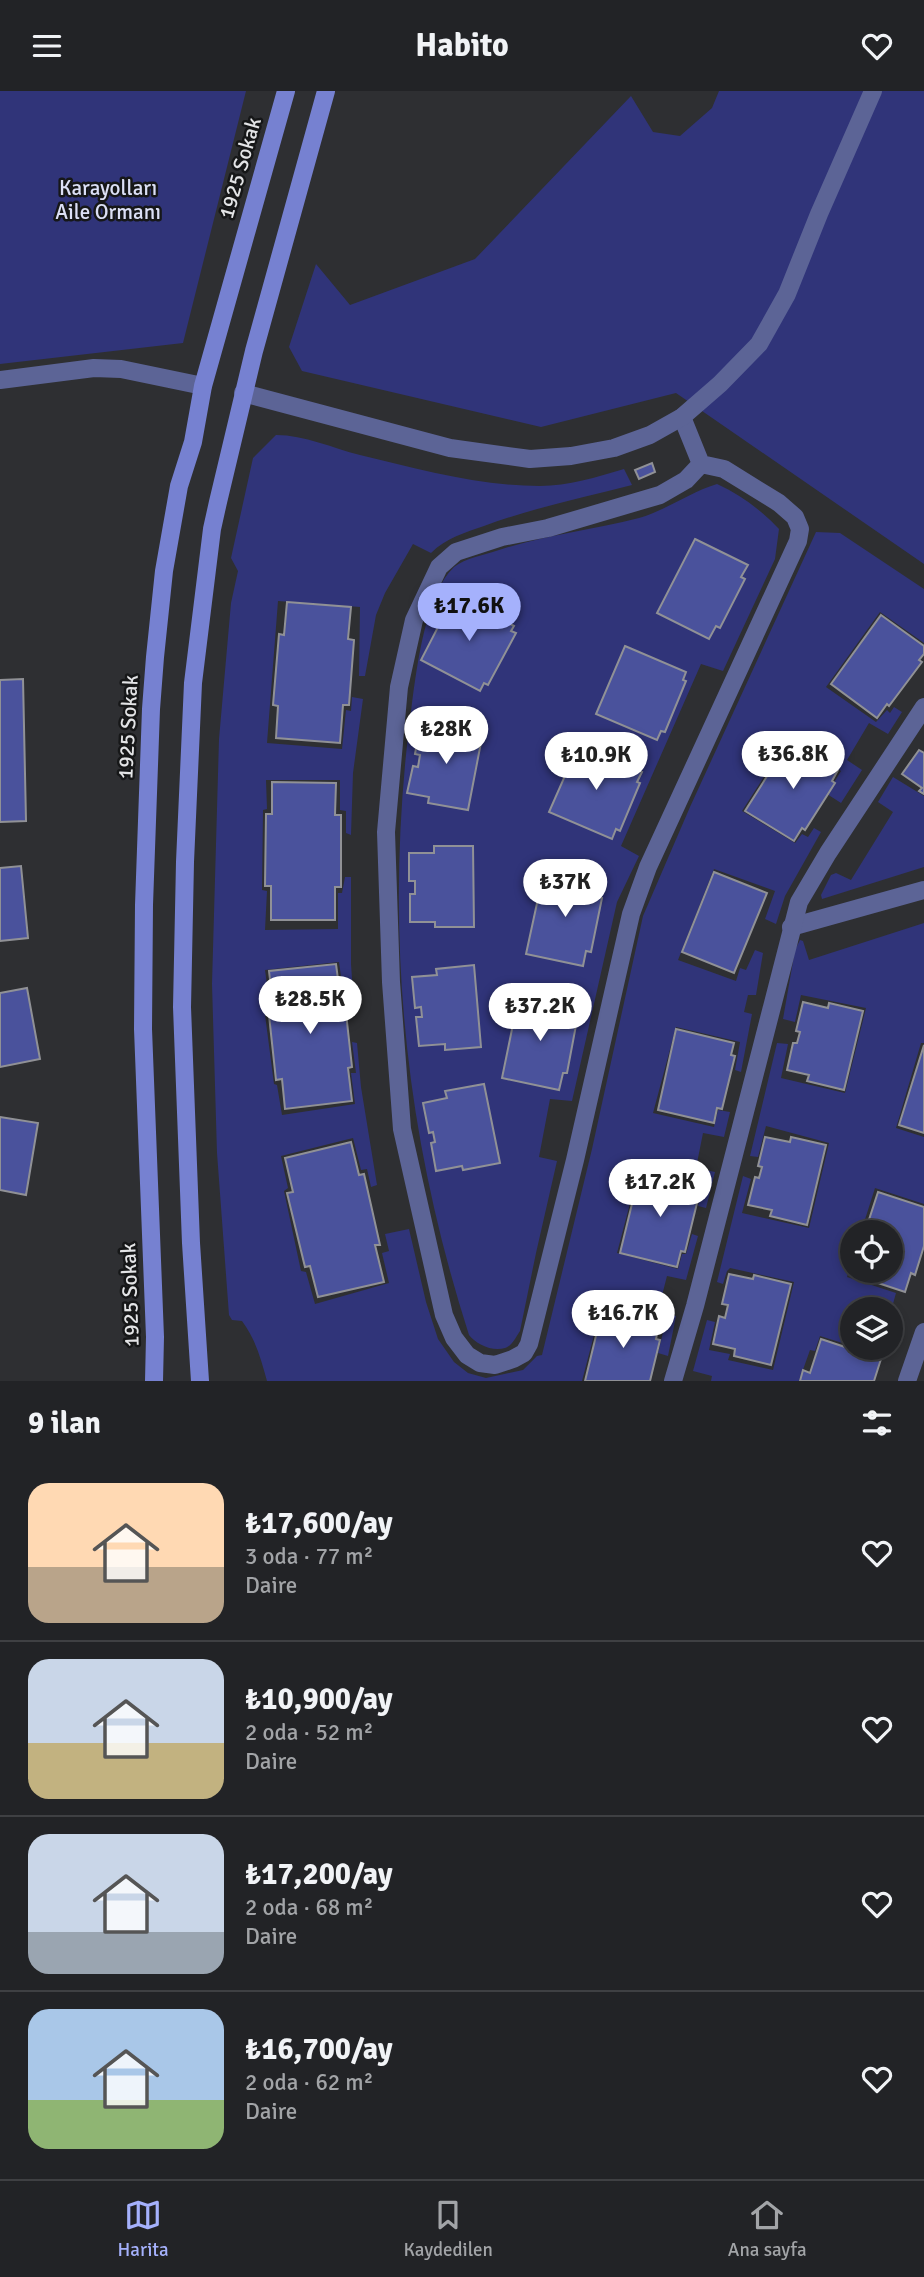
<!DOCTYPE html>
<html lang="tr">
<meta charset="utf-8">
<style>
:root{--surface:#222326;--page:#2e2f32;--text:#f1f3f6;--muted:#a2a4a7;--line:#3f4043;--accent:#a5b1fc}
body{margin:0;font-family:Signika,sans-serif;background:var(--page);color:var(--text);height:100vh;display:flex;flex-direction:column;font-size:26px;white-space:nowrap}
*{box-sizing:border-box;margin:0}
p{font-size:23px;color:var(--muted)}
.icon{flex:none;width:38px;height:38px;fill:none;stroke:currentColor;stroke-width:2;stroke-linecap:round;stroke-linejoin:round}
.map{position:relative;height:1290px;overflow:hidden}
.details{display:flex;flex-direction:column;background:var(--surface);flex:1}
.details>*{flex:none}
.controls{position:absolute;left:840px;top:1129px;display:grid;gap:14px}
.controls a{display:grid;place-items:center;width:63px;height:63px;border-radius:50%;background:var(--surface);box-shadow:0 4px 10px #0003,0 0 0 2px var(--line);font-size:35px}
.price{position:absolute;translate:-50% -60px;padding:0 16px;border-radius:24px;background:#fff;color:#222;font-size:23px;line-height:46px;filter:drop-shadow(0 2px 4px #0008)}
.price::after{content:'';position:absolute;left:50%;top:42px;width:21px;height:16px;margin-left:-10px;background:inherit;clip-path:polygon(0 0,100% 0,50% 100%)}
.price.selected{background:var(--accent);color:#111}
ul{padding:0;list-style:none}
li{display:flex;align-items:center;gap:21px;height:175px;padding:0 28px}
li+li{border-top:2px solid var(--line)}
li span{display:grid;place-items:center;flex:none;width:196px;height:140px;border-radius:21px;color:#555}
li>.icon{margin-inline-start:auto}
span .icon{width:84px;height:84px;fill:#fffc;stroke-width:1}
li b{font-size:30px}
h2{display:flex;justify-content:space-between;align-items:center;height:84px;padding:0 28px;font-size:30px}
header{display:flex;justify-content:space-between;align-items:center;height:91px;padding:0 28px;background:var(--surface);font-size:32px;font-weight:700}
.dock{display:flex;justify-content:space-around;align-items:center;height:98px;border-top:2px solid var(--line);background:var(--surface);font-size:19px;color:var(--muted)}
.dock a{display:grid;justify-items:center;gap:4px}
.dock .selected{color:var(--accent)}
.map>svg:first-child{display:block}
.green{fill:#303479}
.building{fill:#4a529c;stroke:#909196;stroke-width:2}
.lines{fill:none;stroke-linecap:round;stroke-linejoin:round}
.minor{stroke:#5c6496;stroke-width:18}
.tertiary{stroke:#5c6496;stroke-width:18}
.secondary{stroke:#7681d1;stroke-width:18}
.labels{text-anchor:middle;dominant-baseline:central;stroke-width:5;stroke-linejoin:round;paint-order:stroke}
.street-label{font-size:21px;fill:#e3e4e6;stroke:#161718}
.park-label{font-size:21px;fill:#dce0f6;stroke:#161718}
</style>
<header><svg class="icon" aria-label="menu" viewBox="0 0 24 24"><path d="M4 6h16M4 12h16M4 18h16"/></svg>Habito<svg class="icon" aria-label="heart" viewBox="0 0 24 24"><path d="M12 20l-8-8c-3-5 5-10 8-4 3-6 11-1 8 4z"/></svg></header>
<div class="map">
<svg width="924" height="1290" viewBox="0 0 924 1290">
<rect width="100%" height="100%" fill="#2e2f32"/>
<g class="green">
<path d="M0 0H246L183 252 0 273Z"/>
<path d="M719 0H924V473L676 302 541 336 302 280 289 256 316 173 350 214 475 168 631 5 653 41 680 45 712 17Z"/>
<path d="M276 344C305 344 332 357 360 364 419 378 478 395 540 395 568 395 597 386 624 378L632 394C582 407 532 417 484 435 464 442 446 447 431 462L413 453 385 502 376 524 365 585H359L360 516 278 510 267 652 342 658 346 619 351 620 352 606 363 608 353 682 351 744 346 742V720L340 719V689H266L267 718 263 719 262 799 267 800 265 839 338 838V802H342L345 786H351V873L354 918H349L347 900H343L339 871 265 879 269 908 266 910 264 916 274 993 277 994 282 1024 355 1013 351 982H356L352 951 357 952 361 996 377 1094 371 1096 367 1078 361 1079 353 1047 281 1065 288 1097 284 1100 301 1180 306 1181 315 1213 389 1192 382 1162 389 1160 385 1143 409 1138 426 1211 438 1248 454 1271 468 1282 486 1287 523 1279 537 1265 542 1264 592 1058 643 825 690 716 816 441 840 442 924 498V552L880 521 826 596 876 631 887 619 890 622 894 616 902 621 888 643 869 632 847 669 862 679 841 712 827 703 841 680 789 647 742 720 795 752 802 743 808 746 814 737 821 741 785 805 776 833 765 828 775 800 714 778 678 869 736 890 740 877 746 879 755 859 763 862 756 904H748L744 921 752 923 741 981 735 979 740 951 676 936 653 1022 714 1036 718 1019 730 1021 724 1046 703 1042 696 1077 715 1081 706 1117 698 1115 703 1093 639 1078 617 1162 678 1178 682 1163H686L692 1143 698 1145 686 1189 667 1185 658 1220 676 1225 668 1265 658 1262 665 1233 601 1217 582 1290H267C261 1268 256 1249 242 1230L232 1229 229 1224 217 1062 212 893 219 648 231 512 238 480 231 467 253 367Z"/>
<path d="M717 393C741 404 761 419 779 438L775 468 723 580 701 573 621 755 639 765 617 811 572 1010 550 1008 539 1066 557 1070 536 1162 520 1240C516 1246 512 1255 505 1257 492 1261 476 1253 469 1244 402 1035 383 829 412 612 417 575 426 502 454 476 465 467 485 464 499 459 545 444 592 439 639 427 667 419 690 401 717 393Z"/>
<path d="M893 686 924 705V776L822 808 821 804 831 784 836 782 851 789 893 721 878 711Z"/>
<path d="M924 832V952H921L896 1037 924 1046V1113L875 1097 861 1141H852V1169L847 1186 896 1202 891 1220V1218H852V1255L820 1245 815 1260 810 1259 799 1290H711L712 1285 693 1280 707 1229 715 1231 709 1259 730 1263 728 1269 773 1279 794 1191 730 1177 727 1180 723 1193 717 1191 743 1085 751 1088 742 1122 809 1137 829 1052 766 1035 758 1066 750 1065 777 952 788 953 781 987 845 1002 866 917 801 904 795 931 783 928 795 859 800 849 803 850 809 869Z"/>
</g>
<g class="building">
<path d="M652 372 655 381 639 388 635 379Z"/>
<path d="M695 448 748 474 741 486 745 488 720 537 716 535 709 548 657 522Z"/>
<path d="M455 503 514 535 511 540 516 542 488 594 484 592 480 600 421 569Z"/>
<path d="M287 511 351 516 348 548 354 549 349 614H343L340 652 276 647 278 615 273 614 279 543 284 544Z"/>
<path d="M881 524 924 555V563L919 569 922 571 889 615 887 613 877 627 831 593Z"/>
<path d="M625 555 686 581 683 589 686 590 665 641 661 640 657 649 596 623Z"/>
<path d="M23 588 26 730 0 731V589Z"/>
<path d="M447 634 483 641 468 719 428 712 429 706 407 702 413 675 418 676 420 664 415 663 420 636 446 640Z"/>
<path d="M790 649 838 679 832 690 835 692 805 739 802 737 794 750 745 720Z"/>
<path d="M579 653 642 681 637 691 640 692 620 740 616 738 612 748 549 721Z"/>
<path d="M919 659 924 662V703L919 700 922 697 902 683Z"/>
<path d="M272 691 336 692 335 724H341V796H335V829H271V795H265L266 723H272Z"/>
<path d="M434 755H473L474 836H435V831H410V803H415V790H409V762H434Z"/>
<path d="M21 775 28 847 0 850V777Z"/>
<path d="M544 780 601 792 598 806 602 807 591 861 586 860 583 875 526 863Z"/>
<path d="M714 781 767 802 734 882 682 861Z"/>
<path d="M336 873 340 904H344L352 976 348 977 352 1010 285 1018 282 988 276 989 268 915 273 914 269 880Z"/>
<path d="M474 874 481 956 445 959V953L419 955 416 926H422L421 916 415 917 412 886 437 884 436 878Z"/>
<path d="M27 897 40 968 0 976V902Z"/>
<path d="M519 904 576 915 573 928 577 929 567 982H563L559 999 502 987Z"/>
<path d="M803 911 828 917 829 912 863 920 844 999 807 990 809 984 787 979 793 952H797L800 941 796 940Z"/>
<path d="M676 938 734 952 731 964 735 965 722 1018 717 1017 714 1032 658 1019Z"/>
<path d="M924 954V1042L899 1034Z"/>
<path d="M484 993 500 1072 463 1079 462 1075 436 1080 431 1052 435 1051 433 1041 429 1042 423 1012 447 1007 445 1000Z"/>
<path d="M0 1026 38 1032 26 1104 0 1099Z"/>
<path d="M765 1046 790 1051 791 1046 826 1054 807 1134 770 1125 772 1119 748 1114 755 1086 759 1087 762 1076 758 1075Z"/>
<path d="M351 1051 359 1084 364 1083 380 1154H375L384 1191 318 1206 310 1175 305 1176 287 1102 293 1101 285 1067Z"/>
<path d="M640 1080 698 1094 695 1107 698 1108 685 1161 681 1160 677 1176 620 1162Z"/>
<path d="M878 1101 924 1116V1155L915 1184 911 1182 905 1201 851 1183 852 1180H891V1141H865Z"/>
<path d="M729 1183 753 1188 754 1184 791 1193 771 1274 734 1265 735 1258 713 1253 719 1225 725 1227 728 1214 722 1213Z"/>
<path d="M602 1220 659 1234 656 1248 660 1249 650 1290H585Z"/>
<path d="M821 1248 881 1268 874 1290H800L803 1279 810 1282Z"/>
</g>
<g class="lines">
<g class="minor">
<path d="M682 326 701 373 724 378 779 412 795 426 800 438 798 450 648 776 631 823 575 1069 529 1253 524 1262 513 1268 495 1274 480 1272 467 1264 454 1247 444 1224 402 1038 391 891 386 741 399 596 414 529 439 476 456 461 502 446 548 437 660 404 686 389 701 373"/>
<path d="M791 836 924 799"/>
<path d="M673 1290 695 1215 799 811 828 762 924 616"/>
<path d="M907 1290 924 1241"/>
</g>
<g class="tertiary">
<path d="M0 289 94 277 121 278 203 295"/>
<path d="M243 302 450 357 530 368 571 365 614 357 650 344 682 326 720 293 759 253 787 203 819 123 873 0"/>
</g>
<g class="secondary">
<path d="M154 1290 155 1246 143 938 144 814 151 618 155 566 164 480 179 395 193 351 203 295 286 0"/>
<path d="M200 1290 191 1152 182 916 185 771 193 592 212 438 218 411 254 260 326 0"/>
</g>
</g>
<g class="labels">
<g class="street-label">
<text transform="translate(240 77) rotate(-74)">1925 Sokak</text>
<text transform="translate(128 636) rotate(-87)">1925 Sokak</text>
<text transform="translate(130 1204) rotate(-92)">1925 Sokak</text>
</g>
<g class="park-label">
<text x="108" y="97">Karayolları<tspan x="108" dy="24">Aile Ormanı</tspan></text>
</g>
</g>
</svg>
<div class="controls">
<a><svg class="icon" aria-label="locate" viewBox="0 0 24 24"><circle cx="12" cy="12" r="6"/><path d="M12 2v4M12 18v4M2 12h4M18 12h4"/></svg></a>
<a><svg class="icon" aria-label="layers" viewBox="0 0 24 24"><path d="M12 4l9 5-9 5-9-5zM3 14l9 5 9-5"/></svg></a>
</div>
<b class="price selected" style="left:469px;top:552px">₺17.6K</b>
<b class="price" style="left:446px;top:675px">₺28K</b>
<b class="price" style="left:793px;top:700px">₺36.8K</b>
<b class="price" style="left:596px;top:701px">₺10.9K</b>
<b class="price" style="left:565px;top:828px">₺37K</b>
<b class="price" style="left:310px;top:945px">₺28.5K</b>
<b class="price" style="left:540px;top:952px">₺37.2K</b>
<b class="price" style="left:660px;top:1128px">₺17.2K</b>
<b class="price" style="left:623px;top:1259px">₺16.7K</b>
</div>
<section class="details">
<h2>9 ilan<svg class="icon" aria-label="filters" viewBox="0 0 24 24"><path d="M4 7h16M4 17h16"/><circle cx="9" cy="7" r="2"/><circle cx="15" cy="17" r="2"/></svg></h2>
<ul>
<li><span style="background:linear-gradient(#ffd9b3 60%,#b9a48a 0)"><svg class="icon" aria-label="home" viewBox="0 0 24 24"><path d="M3 11l9-7 9 7M6 9v11h12V9"/></svg></span><div><b>₺17,600/ay</b><p>3 oda · 77 m²</p><p>Daire</p></div><svg class="icon" aria-label="heart" viewBox="0 0 24 24"><path d="M12 20l-8-8c-3-5 5-10 8-4 3-6 11-1 8 4z"/></svg></li>
<li><span style="background:linear-gradient(#c9d6e8 60%,#c2b280 0)"><svg class="icon" aria-label="home" viewBox="0 0 24 24"><path d="M3 11l9-7 9 7M6 9v11h12V9"/></svg></span><div><b>₺10,900/ay</b><p>2 oda · 52 m²</p><p>Daire</p></div><svg class="icon" aria-label="heart" viewBox="0 0 24 24"><path d="M12 20l-8-8c-3-5 5-10 8-4 3-6 11-1 8 4z"/></svg></li>
<li><span style="background:linear-gradient(#c9d6e8 70%,#9aa5b1 0)"><svg class="icon" aria-label="home" viewBox="0 0 24 24"><path d="M3 11l9-7 9 7M6 9v11h12V9"/></svg></span><div><b>₺17,200/ay</b><p>2 oda · 68 m²</p><p>Daire</p></div><svg class="icon" aria-label="heart" viewBox="0 0 24 24"><path d="M12 20l-8-8c-3-5 5-10 8-4 3-6 11-1 8 4z"/></svg></li>
<li><span style="background:linear-gradient(#a9c7e8 65%,#8fb573 0)"><svg class="icon" aria-label="home" viewBox="0 0 24 24"><path d="M3 11l9-7 9 7M6 9v11h12V9"/></svg></span><div><b>₺16,700/ay</b><p>2 oda · 62 m²</p><p>Daire</p></div><svg class="icon" aria-label="heart" viewBox="0 0 24 24"><path d="M12 20l-8-8c-3-5 5-10 8-4 3-6 11-1 8 4z"/></svg></li>
</ul>
</section>
<nav class="dock">
<a class="selected"><svg class="icon" aria-label="map" viewBox="0 0 24 24"><path d="M3 6l6-2 6 2 6-2v14l-6 2-6-2-6 2zM9 4v14M15 6v14"/></svg>Harita</a>
<a><svg class="icon" aria-label="saved" viewBox="0 0 24 24"><path d="M7 4h10v16l-5-4-5 4z"/></svg>Kaydedilen</a>
<a><svg class="icon" aria-label="home" viewBox="0 0 24 24"><path d="M3 11l9-7 9 7M6 9v11h12V9"/></svg>Ana sayfa</a>
</nav>
